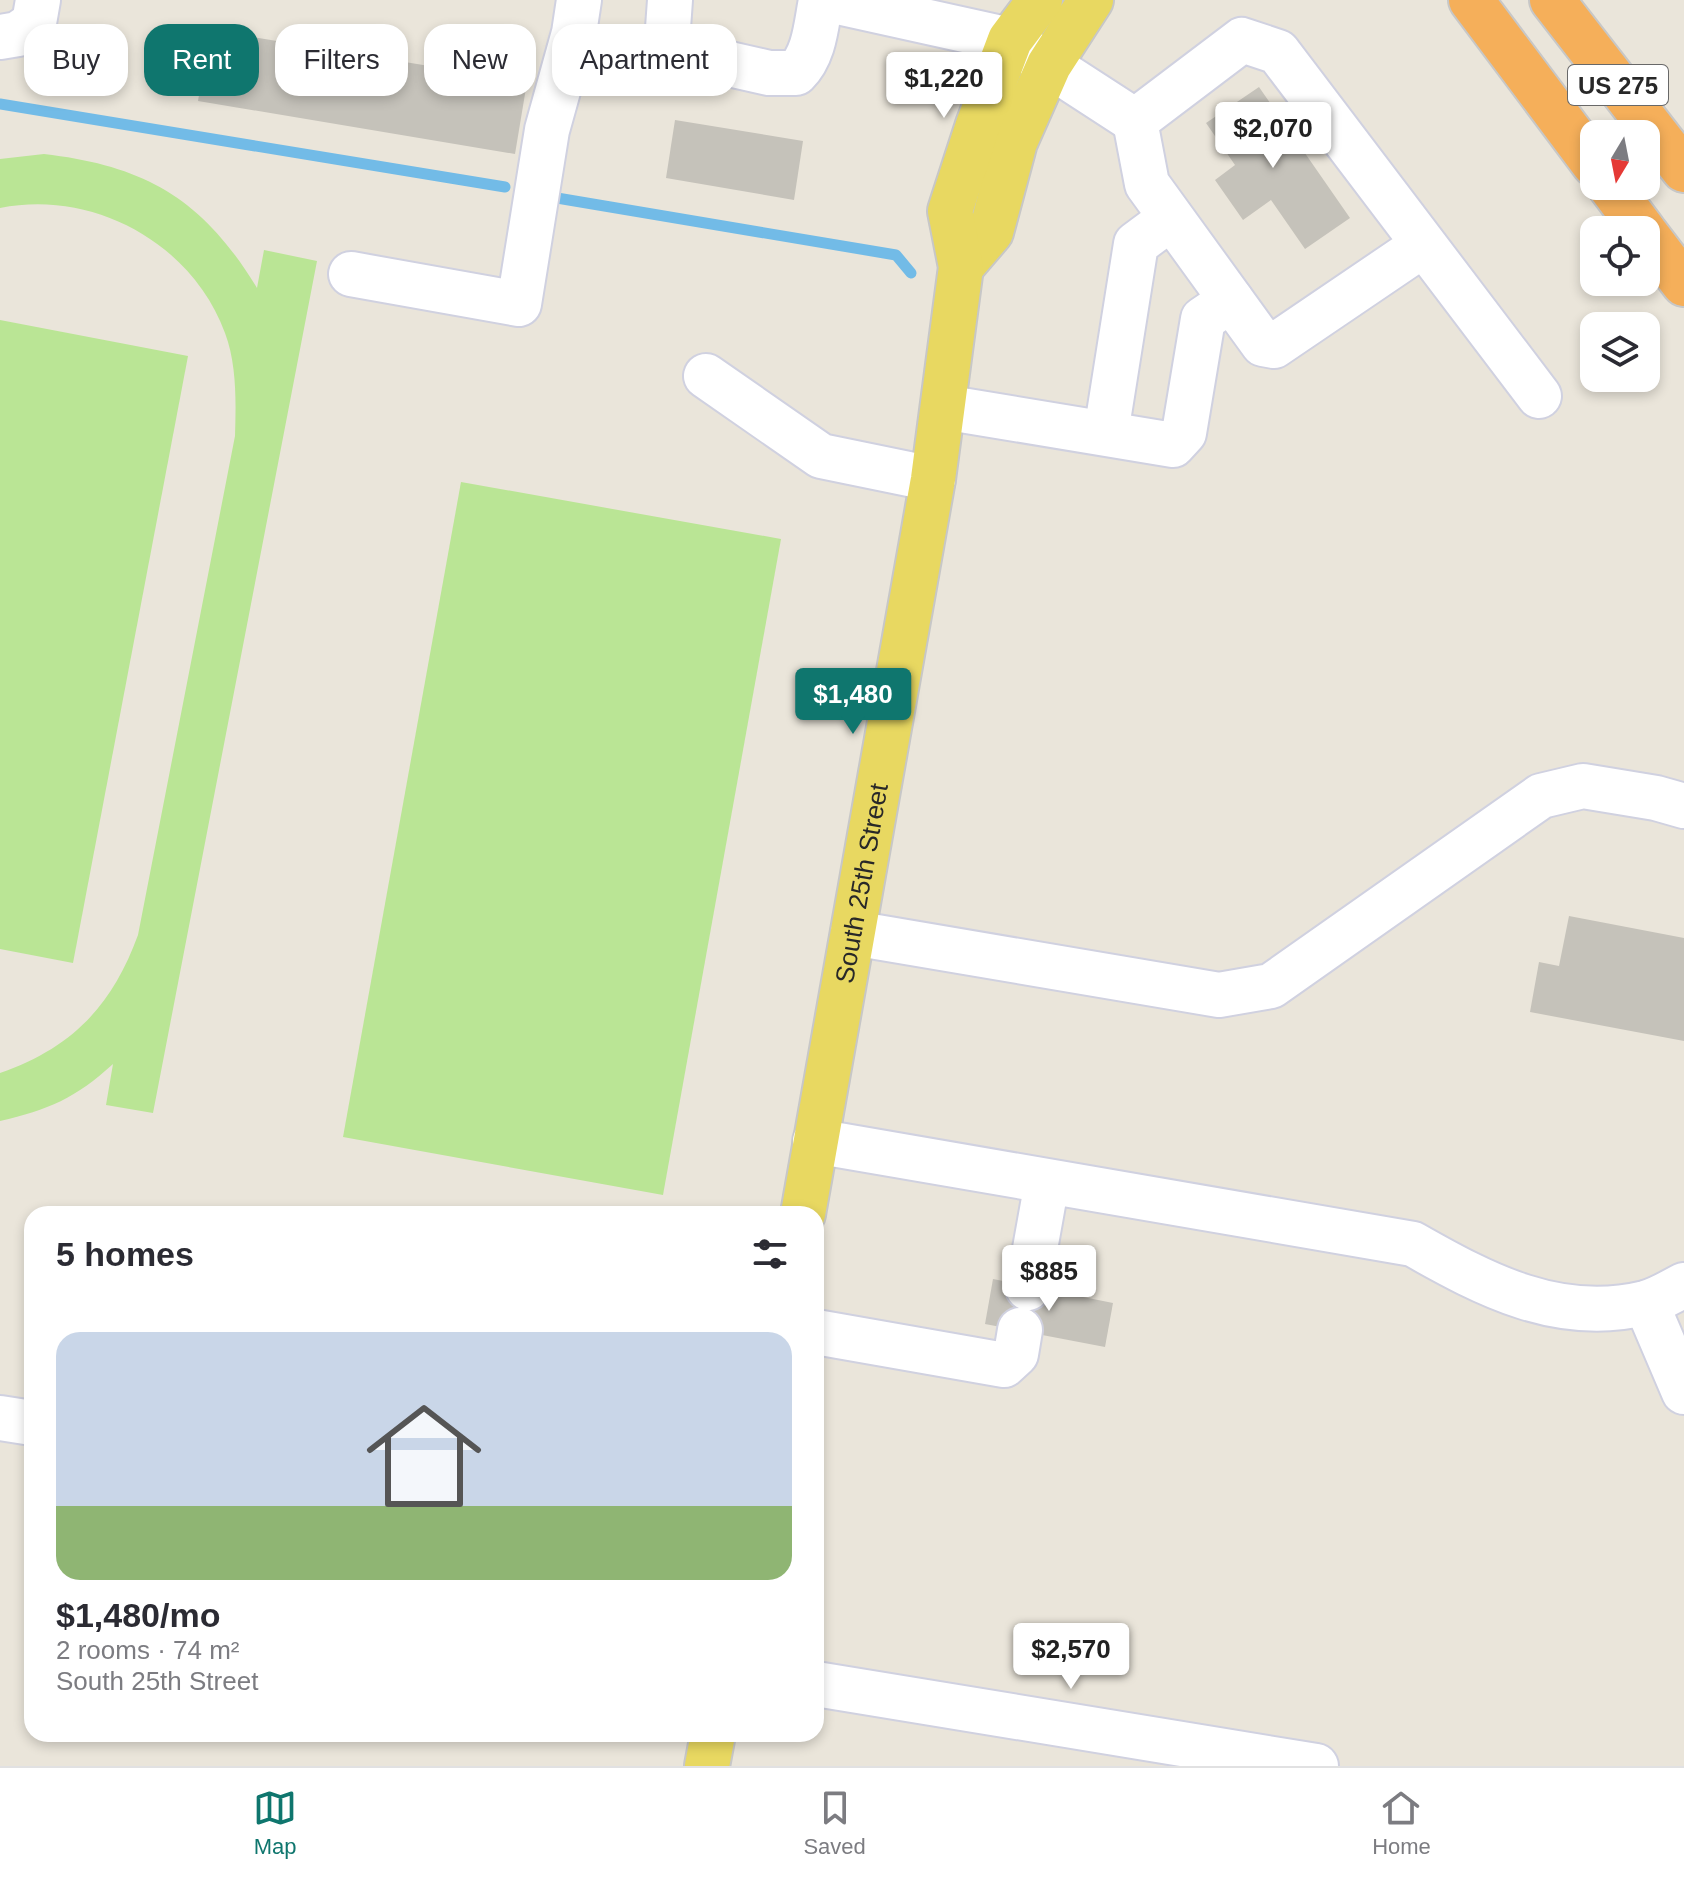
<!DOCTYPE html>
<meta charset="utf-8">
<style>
:root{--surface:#fff;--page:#f7f7f7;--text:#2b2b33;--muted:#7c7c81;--line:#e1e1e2;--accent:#0f766e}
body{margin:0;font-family:Arial,sans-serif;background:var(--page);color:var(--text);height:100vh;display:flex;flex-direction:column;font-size:30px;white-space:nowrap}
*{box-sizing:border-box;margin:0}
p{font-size:26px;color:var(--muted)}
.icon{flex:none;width:44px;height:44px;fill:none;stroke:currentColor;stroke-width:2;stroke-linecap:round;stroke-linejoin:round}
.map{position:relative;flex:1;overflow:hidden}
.details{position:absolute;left:24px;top:1206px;width:800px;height:536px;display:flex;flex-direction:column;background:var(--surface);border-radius:24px;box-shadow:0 4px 12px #0003}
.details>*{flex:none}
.guide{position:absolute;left:24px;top:24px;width:800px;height:72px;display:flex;gap:16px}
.needle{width:52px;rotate:190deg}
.controls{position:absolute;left:1580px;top:120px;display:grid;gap:16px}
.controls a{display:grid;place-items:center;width:80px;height:80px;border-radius:16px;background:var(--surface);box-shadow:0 4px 12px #0003;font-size:40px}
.price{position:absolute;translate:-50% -68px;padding:0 18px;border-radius:8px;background:#fff;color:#222;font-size:26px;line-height:52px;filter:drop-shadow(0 2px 4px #0008)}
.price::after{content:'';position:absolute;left:50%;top:48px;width:24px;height:18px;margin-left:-12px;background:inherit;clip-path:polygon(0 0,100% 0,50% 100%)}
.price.current{background:var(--accent);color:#fff}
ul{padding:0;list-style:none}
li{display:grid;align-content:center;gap:16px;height:424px;padding:0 32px}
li+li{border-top:2px solid var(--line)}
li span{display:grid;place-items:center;height:248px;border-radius:24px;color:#555}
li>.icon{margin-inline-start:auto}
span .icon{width:144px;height:144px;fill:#fffc;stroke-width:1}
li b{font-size:34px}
h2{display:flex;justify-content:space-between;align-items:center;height:96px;padding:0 32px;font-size:34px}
.pill{padding:0 28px;border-radius:24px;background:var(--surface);box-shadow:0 4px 12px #0003;font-size:28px;line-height:72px}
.pill.current{background:var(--accent);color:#fff}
.tab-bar{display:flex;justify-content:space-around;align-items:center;height:112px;border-top:2px solid var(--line);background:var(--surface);font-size:22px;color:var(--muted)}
.tab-bar a{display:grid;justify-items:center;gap:4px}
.tab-bar .current{color:var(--accent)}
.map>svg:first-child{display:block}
.pitch{fill:#bae595}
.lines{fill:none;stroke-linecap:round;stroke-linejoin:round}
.stream{stroke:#72bbe7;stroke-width:11}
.building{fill:#c5c2ba}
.minor-casing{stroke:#d0d1e0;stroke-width:48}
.major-casing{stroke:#c7c7c7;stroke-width:48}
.highway-casing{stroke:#c7c7c7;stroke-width:48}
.minor{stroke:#fff;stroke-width:44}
.major{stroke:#e8d861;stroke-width:44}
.highway{stroke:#f5af5a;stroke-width:44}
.labels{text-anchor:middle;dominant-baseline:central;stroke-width:8;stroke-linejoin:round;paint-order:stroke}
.shield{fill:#fff;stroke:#686868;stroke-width:2}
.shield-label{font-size:24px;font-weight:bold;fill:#282828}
.street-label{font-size:26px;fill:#282828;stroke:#fff}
</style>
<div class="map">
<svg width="1684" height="1766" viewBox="0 0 1684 1766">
<rect width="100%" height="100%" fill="#eae5da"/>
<g class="pitch">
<path d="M44 154C146 166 203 199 257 288L264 250 317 261 153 1113 106 1105 113 1064C76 1098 48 1110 0 1121V1073C72 1048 112 1006 138 935L235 436C236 403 237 365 225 333 192 243 93 189 0 208V159Z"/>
<path d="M0 320 188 356 73 963 0 949Z"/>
<path d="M461 482 781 539 663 1195 343 1137Z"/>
</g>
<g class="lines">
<g class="stream">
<path d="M0 104 505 187"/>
<path d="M557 198 896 255 911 273"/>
</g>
</g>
<g class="building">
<path d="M210 30 527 82 515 154 198 101Z"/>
<path d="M1259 87 1350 218 1305 249 1271 200 1243 220 1215 180 1235 165 1206 123Z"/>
<path d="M675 120 803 141 794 200 666 178Z"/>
<path d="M1569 916 1684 938V1041L1530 1012 1539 962 1559 966Z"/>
<path d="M993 1279 1113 1303 1105 1347 985 1324Z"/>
</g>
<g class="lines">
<g class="minor-casing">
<g id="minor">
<path d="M670 0 667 42 672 51 769 73H796C815 54 816 25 821 0"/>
<path d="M829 0 1010 40 1135 121"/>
<path d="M0 37 18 34 34 23 38 0"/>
<path d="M1423 245 1274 346 1263 344 1147 184 1135 121 1242 40 1278 52 1539 396"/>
<path d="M351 274 519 304 547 130 574 33 579 0"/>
<path d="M706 376 821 456 933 479"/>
<path d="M943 407 1173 445 1184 433 1203 319 1231 300"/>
<path d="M1106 433 1136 244 1171 218"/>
<path d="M853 933 1219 995 1271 986 1541 796 1583 786 1656 798 1684 806"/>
<path d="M815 1141 1413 1244C1485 1285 1559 1324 1645 1303 1658 1300 1672 1291 1684 1285"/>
<path d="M1028 1288 1047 1182"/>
<path d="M1646 1303 1684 1392"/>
<path d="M816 1332 1004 1365 1016 1354 1020 1330"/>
<path d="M0 1418 32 1423"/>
<path d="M816 1684 1316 1766"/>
</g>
</g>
<g class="major-casing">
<g id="major">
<path d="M961 267 991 232 1015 142 1049 65 1091 0"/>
<path id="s1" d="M803 1214 933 479 961 267 950 211 978 125 1010 40 1040 0"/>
<path d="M707 1766 713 1734"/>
</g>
</g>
<g class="highway-casing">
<g id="highway">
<path d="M1471 0 1594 164"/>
<path d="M1552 0 1684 170"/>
<path d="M1610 186 1643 230"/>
<path d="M1646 234 1684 284"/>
</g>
</g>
<use href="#minor" class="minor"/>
<use href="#major" class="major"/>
<use href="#highway" class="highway"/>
</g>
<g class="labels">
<rect class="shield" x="1568" y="65" width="100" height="40" rx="6"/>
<g class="shield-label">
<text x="1618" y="85">US 275</text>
</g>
<g class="street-label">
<text stroke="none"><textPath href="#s1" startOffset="336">South 25th Street</textPath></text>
</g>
</g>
</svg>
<div class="controls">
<a><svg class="needle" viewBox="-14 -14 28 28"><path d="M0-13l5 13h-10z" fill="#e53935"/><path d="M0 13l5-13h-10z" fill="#7c7c81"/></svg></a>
<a><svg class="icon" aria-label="locate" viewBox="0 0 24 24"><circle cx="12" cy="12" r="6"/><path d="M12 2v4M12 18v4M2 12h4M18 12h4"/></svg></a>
<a><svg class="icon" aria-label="layers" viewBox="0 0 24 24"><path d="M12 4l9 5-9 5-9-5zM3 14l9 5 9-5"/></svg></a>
</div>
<b class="price" style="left:944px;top:120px">$1,220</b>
<b class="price" style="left:1273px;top:170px">$2,070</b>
<b class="price current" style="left:853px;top:736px">$1,480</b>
<b class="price" style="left:1049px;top:1313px">$885</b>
<b class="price" style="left:1071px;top:1691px">$2,570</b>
<div class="guide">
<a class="pill">Buy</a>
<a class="pill current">Rent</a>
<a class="pill">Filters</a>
<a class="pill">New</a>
<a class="pill">Apartment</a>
</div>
<section class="details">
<h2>5 homes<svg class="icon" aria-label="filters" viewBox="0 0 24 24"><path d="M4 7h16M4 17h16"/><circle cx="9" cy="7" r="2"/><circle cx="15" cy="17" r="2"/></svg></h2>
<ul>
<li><span style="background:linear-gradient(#c9d6e8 70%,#8fb573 0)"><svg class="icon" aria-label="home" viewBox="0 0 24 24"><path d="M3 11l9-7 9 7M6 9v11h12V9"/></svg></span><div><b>$1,480/mo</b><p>2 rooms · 74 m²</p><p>South 25th Street</p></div></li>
</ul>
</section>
</div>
<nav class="tab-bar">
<a class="current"><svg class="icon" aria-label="map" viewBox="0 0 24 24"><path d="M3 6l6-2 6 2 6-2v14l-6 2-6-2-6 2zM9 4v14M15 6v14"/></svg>Map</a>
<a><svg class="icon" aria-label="saved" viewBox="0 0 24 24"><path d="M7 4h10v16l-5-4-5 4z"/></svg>Saved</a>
<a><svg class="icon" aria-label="home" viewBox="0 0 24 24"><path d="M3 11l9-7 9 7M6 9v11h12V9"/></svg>Home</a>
</nav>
